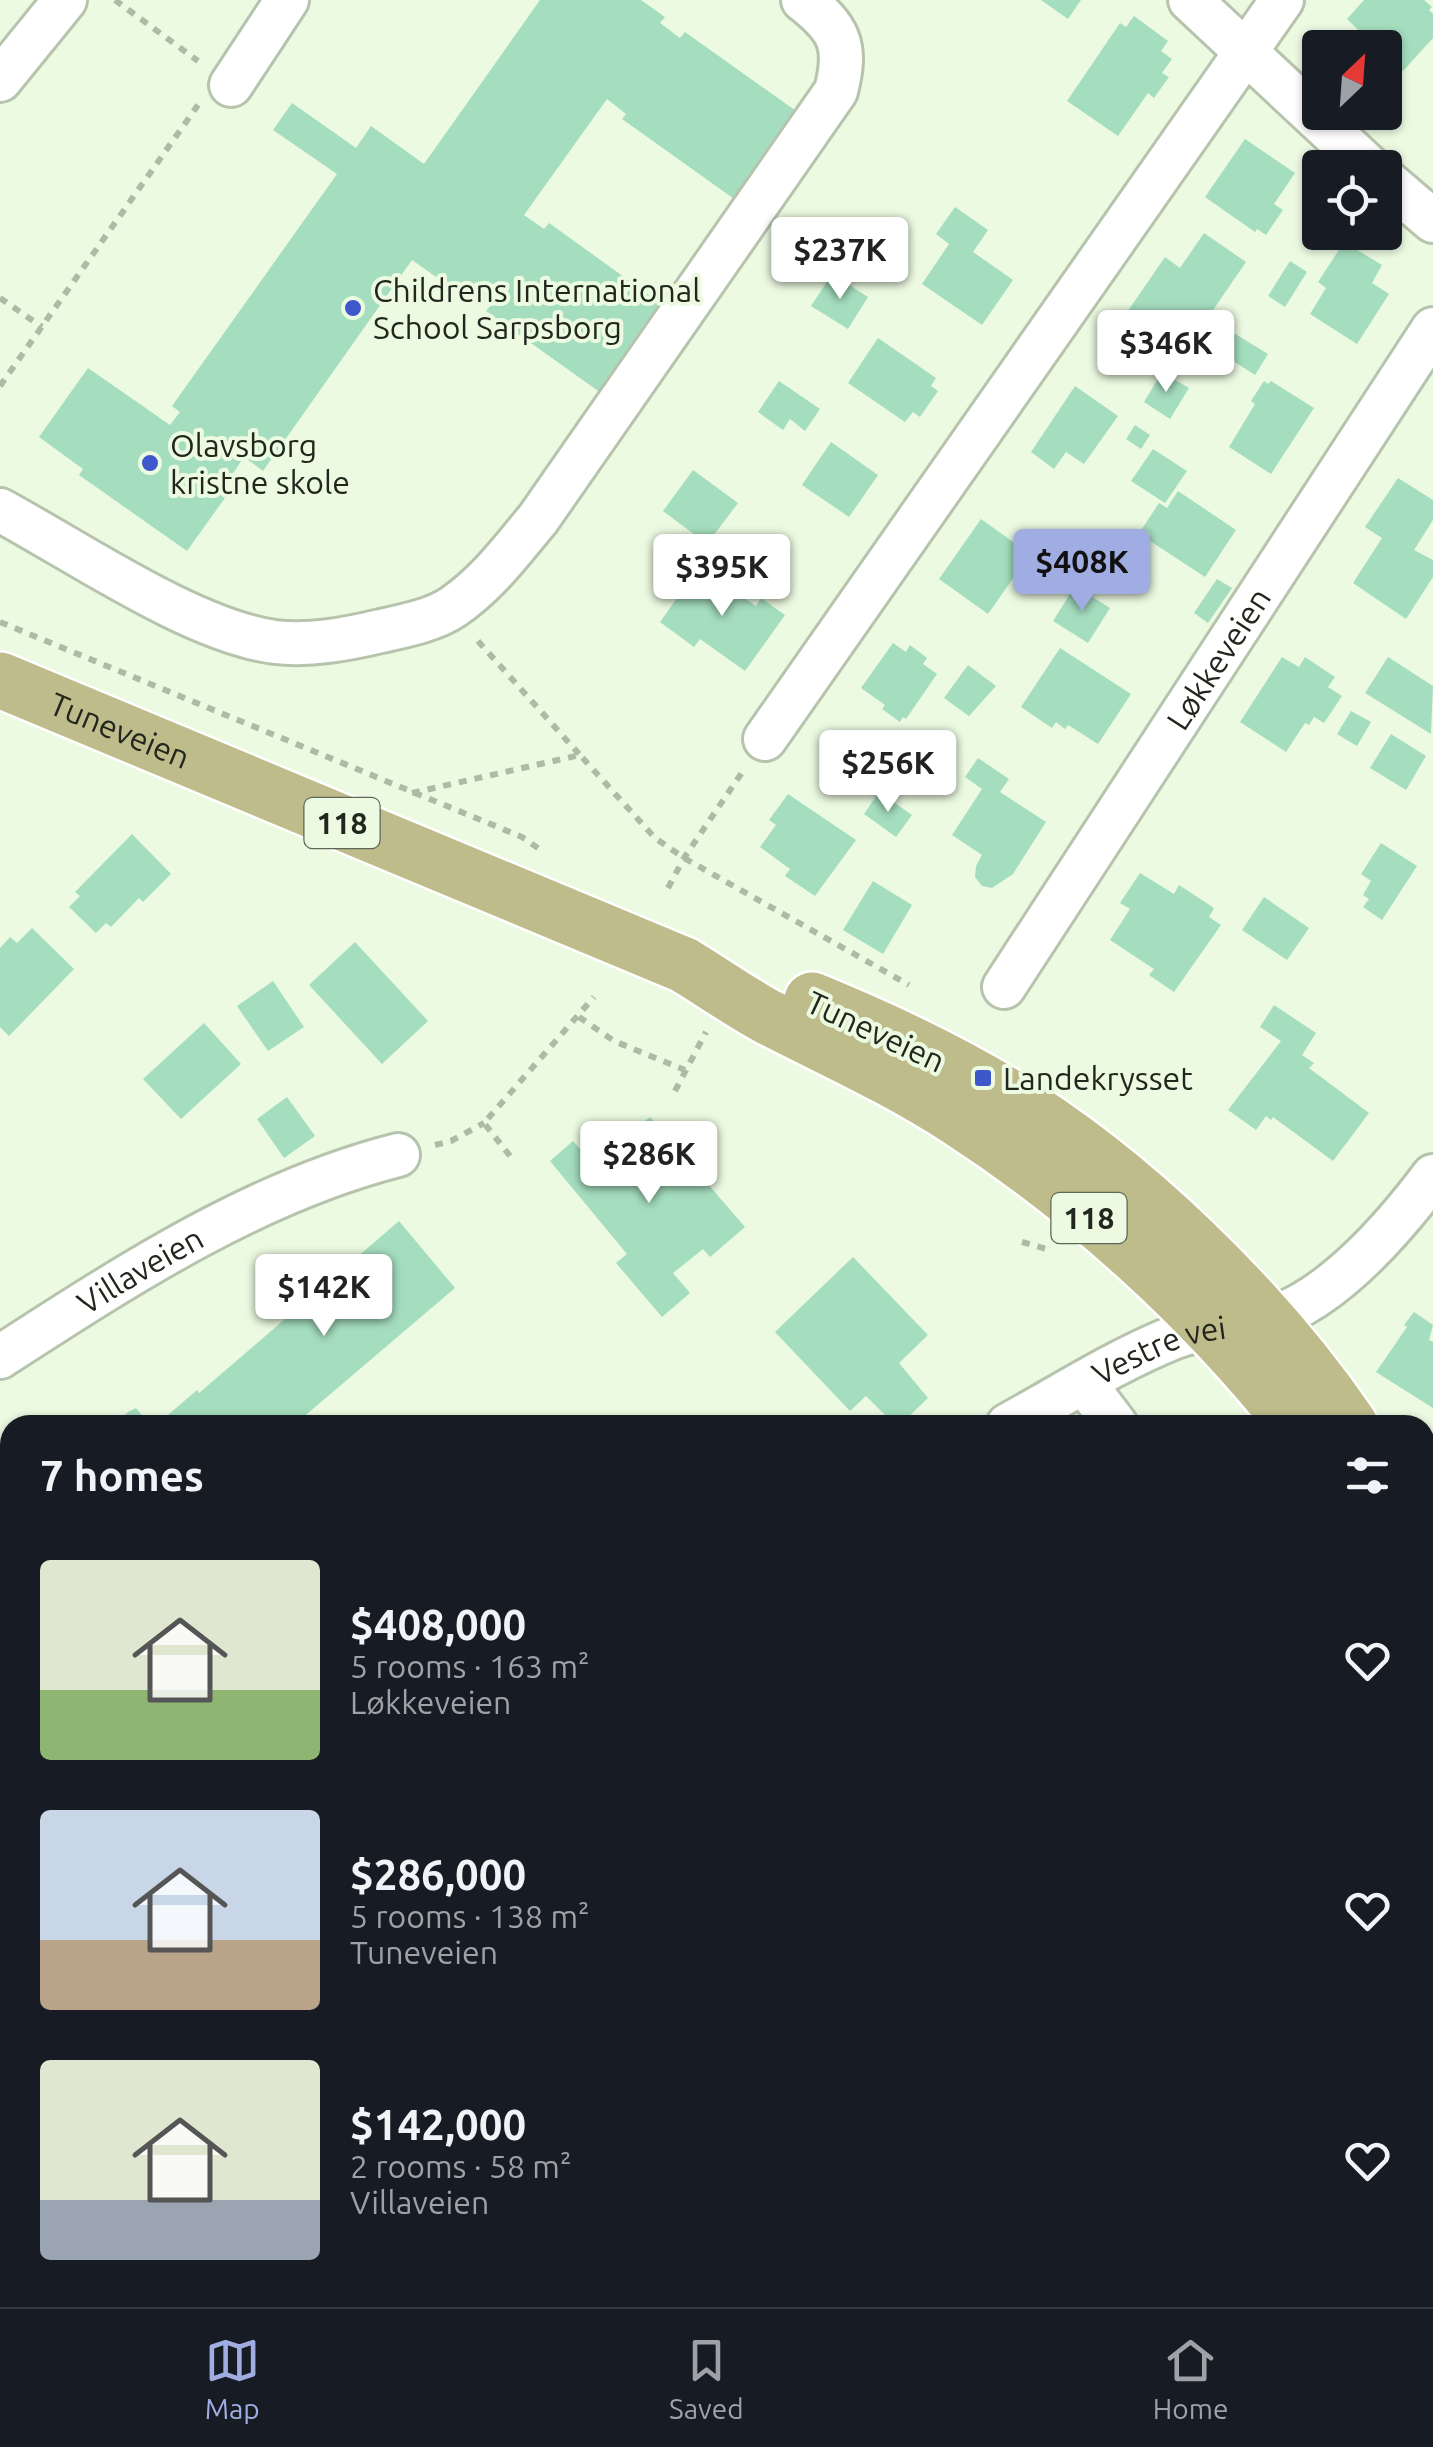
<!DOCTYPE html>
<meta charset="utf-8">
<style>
:root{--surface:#171b24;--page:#20242c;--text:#f1f3f6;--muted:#9ea1a6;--line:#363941;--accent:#a0ade2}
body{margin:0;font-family:Ubuntu,sans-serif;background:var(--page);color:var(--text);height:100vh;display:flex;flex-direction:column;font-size:38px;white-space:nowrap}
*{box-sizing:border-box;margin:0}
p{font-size:32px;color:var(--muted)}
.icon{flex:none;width:55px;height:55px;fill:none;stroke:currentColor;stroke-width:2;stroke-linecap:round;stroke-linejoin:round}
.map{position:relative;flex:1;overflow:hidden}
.drawer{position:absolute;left:0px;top:1415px;width:1435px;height:892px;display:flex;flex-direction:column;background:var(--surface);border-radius:30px 30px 0 0;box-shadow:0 2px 8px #0004}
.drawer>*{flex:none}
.needle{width:65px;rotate:25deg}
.tools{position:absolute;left:1302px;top:30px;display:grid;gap:20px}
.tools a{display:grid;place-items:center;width:100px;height:100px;border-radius:10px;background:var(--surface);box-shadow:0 2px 8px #0004;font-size:50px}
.price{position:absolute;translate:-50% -85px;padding:0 22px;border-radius:10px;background:#fff;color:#222;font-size:32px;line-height:65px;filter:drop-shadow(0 2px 5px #0008)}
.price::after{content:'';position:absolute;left:50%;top:60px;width:30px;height:22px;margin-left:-15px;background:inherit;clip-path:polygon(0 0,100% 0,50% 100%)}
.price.on{background:var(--accent);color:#111}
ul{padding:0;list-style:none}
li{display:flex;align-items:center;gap:30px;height:250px;padding:0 40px}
li span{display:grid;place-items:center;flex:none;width:280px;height:200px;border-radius:10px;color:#555}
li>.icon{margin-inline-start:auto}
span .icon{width:120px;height:120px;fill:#fffc;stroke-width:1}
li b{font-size:42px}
h2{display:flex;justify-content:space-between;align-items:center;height:120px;padding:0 40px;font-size:42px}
.dock{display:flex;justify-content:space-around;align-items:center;height:140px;border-top:2px solid var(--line);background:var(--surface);font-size:28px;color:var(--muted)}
.dock a{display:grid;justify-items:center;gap:5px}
.dock .on{color:var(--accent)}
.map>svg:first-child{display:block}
.building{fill:#a5debf}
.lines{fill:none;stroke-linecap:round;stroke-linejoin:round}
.minor-casing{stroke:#b6c4ad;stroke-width:48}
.major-casing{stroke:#fff;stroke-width:60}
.path{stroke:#aebaa6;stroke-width:6;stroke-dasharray:8 8;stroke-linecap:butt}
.minor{stroke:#fff;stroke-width:42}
.major{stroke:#bfbc8c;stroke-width:55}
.poi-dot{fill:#3e57ca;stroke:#ebfae1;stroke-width:4}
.labels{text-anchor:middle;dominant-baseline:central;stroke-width:8;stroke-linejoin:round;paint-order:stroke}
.shield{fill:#ebfae1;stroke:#5e6658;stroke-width:2.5}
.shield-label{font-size:30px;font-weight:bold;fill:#22271e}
.poi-label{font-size:32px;fill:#22271e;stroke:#ebfae1;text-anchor:start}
.street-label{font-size:32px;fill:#22271e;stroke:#ebfae1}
</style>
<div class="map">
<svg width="1433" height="2307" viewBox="0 0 1433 2307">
<rect width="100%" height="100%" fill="#ebfae1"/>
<g class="building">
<path d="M540 0H641L665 17 660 23 680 38 685 32 799 113 737 201 622 119 626 114 607 99 524 215 544 229 549 223 663 305 601 393 486 311 490 306 470 292 466 298 412 260 263 471 244 457 221 491 227 495 187 551 79 475 83 469 39 437 88 368 170 425 180 412 172 406 337 174 273 130 292 103 356 148 371 126 424 164Z"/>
<path d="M1041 0H1081L1068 19Z"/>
<path d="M1364 0H1424L1432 7 1429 10 1433 14V38L1403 71 1385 54V48H1377L1347 19Z"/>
<path d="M1134 16 1168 41 1161 51 1172 59 1162 73 1169 77 1154 98 1148 93 1118 136 1067 101 1120 23 1126 27Z"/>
<path d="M1245 139 1295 173 1274 204 1283 210 1266 235 1257 229 1255 232 1205 197Z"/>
<path d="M955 207 988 230 973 252 1013 280 982 325 922 284 949 244 936 234Z"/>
<path d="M1204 233 1246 262 1171 371 1114 331 1165 257 1180 268Z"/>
<path d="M1344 242 1382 265 1372 283 1389 294 1357 344 1310 314 1326 288 1318 282Z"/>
<path d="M1290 261 1307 272 1285 307 1268 296Z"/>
<path d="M832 274 868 297 848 329 811 306Z"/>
<path d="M1232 332 1268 354 1255 375 1219 352Z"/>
<path d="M878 338 936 378 931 386 938 391 920 417 913 412 905 422 848 383Z"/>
<path d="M1162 372 1189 388 1170 419 1144 402Z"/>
<path d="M779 381 820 409 805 431 790 419 783 430 758 412Z"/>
<path d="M1264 381 1268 384 1271 381 1314 408 1271 474 1229 447 1255 404 1251 401Z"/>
<path d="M1075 386 1118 416 1084 464 1066 452 1054 469 1031 452Z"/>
<path d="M1135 425 1150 435 1141 449 1126 439Z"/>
<path d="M831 442 878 475 849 517 802 485Z"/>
<path d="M1153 449 1187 471 1165 503 1131 481Z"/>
<path d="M693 470 738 503 707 544 663 511Z"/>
<path d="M1398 478 1433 500V520L1414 550 1433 560V577L1406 619 1353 583 1382 538 1365 527Z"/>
<path d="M1178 491 1236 530 1205 577 1147 539 1150 534 1142 529 1159 503 1167 508Z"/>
<path d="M981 519 1030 554 988 614 939 579Z"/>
<path d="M1049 530 1081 553 1058 587 1026 564Z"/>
<path d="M699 567 756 606 761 598 785 615 745 671 700 639 694 647 660 622Z"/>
<path d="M1217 579 1232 588 1208 623 1194 613Z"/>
<path d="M1075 586 1110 608 1088 643 1053 621Z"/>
<path d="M893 643 906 652 910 645 927 658 923 664 937 674 906 719 903 717 900 722 882 709 885 705 861 688Z"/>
<path d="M1060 648 1131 694 1098 744 1068 725 1065 729 1056 722 1052 728 1021 707Z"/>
<path d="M1282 657 1299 667 1305 657 1335 677 1328 687 1342 696 1324 723 1314 717 1309 725 1305 723 1286 752 1240 722Z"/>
<path d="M1388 657 1433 686 1431 734 1365 693Z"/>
<path d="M968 665 996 686 969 716 944 698Z"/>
<path d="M1351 711 1371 722 1357 746 1337 734Z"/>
<path d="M1391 734 1426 756 1406 790 1370 768Z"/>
<path d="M978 758 1009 779 1000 792 1046 822 1013 874 992 888 982 886 975 877 976 866 982 855 952 835 982 789 965 777Z"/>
<path d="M879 792 912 815 896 837 864 814Z"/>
<path d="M788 794 856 840 815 896 785 876 790 869 760 847 776 825 769 820Z"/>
<path d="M132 834 171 874 143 902 139 898 111 927 106 923 96 933 69 907 80 896 75 892Z"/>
<path d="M1381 843 1417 866 1382 920 1363 907 1369 899 1363 895 1371 881 1361 874Z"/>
<path d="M1140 873 1174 894 1179 885 1214 908 1209 917 1221 925 1174 992 1149 975 1154 969 1110 940 1130 909 1120 903Z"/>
<path d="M873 881 912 905 883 954 843 930Z"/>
<path d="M1264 897 1309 928 1287 960 1242 930Z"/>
<path d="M32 928 74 969 9 1036 0 1027V948L10 937 17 943Z"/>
<path d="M355 942 428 1021 382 1064 309 985Z"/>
<path d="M273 981 304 1027 268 1051 237 1006Z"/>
<path d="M1274 1005 1316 1033 1302 1055 1314 1063 1309 1068 1369 1113 1333 1161 1273 1117 1271 1120 1266 1116 1256 1130 1228 1110 1281 1041 1260 1027Z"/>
<path d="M204 1023 241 1064 181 1119 143 1079Z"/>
<path d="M287 1097 315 1136 284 1158 257 1119Z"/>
<path d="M650 1117 745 1227 710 1257 703 1249 673 1273 690 1293 662 1317 616 1263 627 1254 550 1161 573 1141 581 1150 614 1122 626 1137Z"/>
<path d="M399 1221 455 1288 294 1425H164L161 1421 197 1390 199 1393Z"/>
<path d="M853 1257 928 1335 899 1363 928 1398 900 1425 892 1422 866 1396 850 1411 775 1332Z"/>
<path d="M1414 1312 1433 1325 1429 1340 1433 1342V1408L1376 1372 1407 1327 1404 1325Z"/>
<path d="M136 1408 150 1425H113L128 1412Z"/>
<path d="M10 1513V1800L0 1788V1521Z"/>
<path d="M1433 1823V1964L1429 1965 1425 1946V1825Z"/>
<path d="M10 2158V2298H34L28 2307H0V2174Z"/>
<path d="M311 2298H390L392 2307H328L326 2299 312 2303Z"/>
<path d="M511 2298H580V2299L546 2307H513Z"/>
<path d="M1066 2298H1132L1134 2307H1043L1042 2302Z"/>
<path d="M1170 2298H1266L1268 2306 1172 2307Z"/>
<path d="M1307 2298H1360V2299L1309 2307Z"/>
</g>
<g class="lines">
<g class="minor-casing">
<g id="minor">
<path d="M1190 0 1370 168"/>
<path d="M0 80 65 0"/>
<path d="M231 85 287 0"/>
<path d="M1385 180 1433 221"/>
<path d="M0 510C76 551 192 631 275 642 311 646 347 639 381 631 404 626 434 620 453 607 488 583 511 551 538 519L836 91C848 45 839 28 803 0"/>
<path d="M765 739 1282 0"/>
<path id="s1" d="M1004 987 1433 329"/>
<path id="s2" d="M0 1357C124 1277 253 1192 398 1155"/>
<path d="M1085 1384 1116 1425"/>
<path id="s3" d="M1008 1425C1061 1396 1114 1362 1170 1339 1200 1326 1236 1328 1268 1319 1331 1301 1394 1228 1433 1176"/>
<path d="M1425 1699 1433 1712"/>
<path d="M1425 1772 1433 1770"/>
<path d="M0 1900 10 1914"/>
<path d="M0 2028 10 2027"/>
<path d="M1425 2151 1433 2149"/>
<path d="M457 2298 459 2307"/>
<path d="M41 2307 47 2298"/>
<path d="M765 2307 806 2298"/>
</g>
</g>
<g class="major-casing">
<g id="major">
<path id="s4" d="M0 680 684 965C712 982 739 1001 768 1017 832 1050 897 1079 957 1118 1084 1200 1201 1307 1295 1425"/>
<path d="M812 1000C878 1027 943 1057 1004 1094 1133 1172 1265 1301 1350 1425"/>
<path d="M1425 1543 1433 1567"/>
</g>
</g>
<g class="path">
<path d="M115 0 198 61"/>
<path d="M0 298 42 327"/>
<path d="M0 386 198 105"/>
<path d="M0 622 522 837 542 851"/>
<path d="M478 641 579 754"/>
<path d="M412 793 580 755 655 838 684 858 909 985"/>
<path d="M668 888 684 858 743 771"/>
<path d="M579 1017 614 1041 685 1070"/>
<path d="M675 1091 706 1032"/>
<path d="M435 1145 451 1141 484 1123"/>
<path d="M510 1156 484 1123 594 997"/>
<path d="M1022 1242 1050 1250"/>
</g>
<use href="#minor" class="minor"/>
<use href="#major" class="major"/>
</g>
<g class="poi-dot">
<circle cx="353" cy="308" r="10"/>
<circle cx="150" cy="463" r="10"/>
<rect x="973" y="1068" width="20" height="20" rx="5"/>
</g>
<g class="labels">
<g class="shield">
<rect x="304.5" y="798" width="75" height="50" rx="8"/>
<rect x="1051.5" y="1193" width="75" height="50" rx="8"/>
</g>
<g class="shield-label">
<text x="342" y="823">118</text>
<text x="1089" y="1218">118</text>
</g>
<g class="poi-label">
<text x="373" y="290">Childrens International<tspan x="373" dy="37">School Sarpsborg</tspan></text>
<text x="170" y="445">Olavsborg<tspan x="170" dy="37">kristne skole</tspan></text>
<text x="1003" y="1078">Landekrysset</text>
</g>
<g class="street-label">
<text stroke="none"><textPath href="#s1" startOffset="392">Løkkeveien</textPath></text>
<text stroke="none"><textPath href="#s4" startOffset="130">Tuneveien</textPath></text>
<text transform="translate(876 1031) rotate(25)">Tuneveien</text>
<text stroke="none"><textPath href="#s2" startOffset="165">Villaveien</textPath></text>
<text stroke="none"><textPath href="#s3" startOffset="170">Vestre vei</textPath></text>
</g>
</g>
</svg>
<div class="tools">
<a><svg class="needle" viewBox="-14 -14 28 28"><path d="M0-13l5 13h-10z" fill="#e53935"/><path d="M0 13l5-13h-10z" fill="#9ea1a6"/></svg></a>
<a><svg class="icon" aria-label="locate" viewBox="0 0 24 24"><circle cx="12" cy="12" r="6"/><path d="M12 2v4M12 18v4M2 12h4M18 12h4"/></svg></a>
</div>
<b class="price" style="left:840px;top:302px">$237K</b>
<b class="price" style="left:1166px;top:395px">$346K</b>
<b class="price on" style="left:1082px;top:614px">$408K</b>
<b class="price" style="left:722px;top:619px">$395K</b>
<b class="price" style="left:888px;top:815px">$256K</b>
<b class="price" style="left:649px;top:1206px">$286K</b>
<b class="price" style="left:324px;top:1339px">$142K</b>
<section class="drawer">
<h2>7 homes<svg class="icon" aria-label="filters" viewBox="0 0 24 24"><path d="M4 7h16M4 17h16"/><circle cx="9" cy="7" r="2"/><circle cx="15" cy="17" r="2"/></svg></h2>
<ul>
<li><span style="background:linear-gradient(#dfe7d0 65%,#8fb573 0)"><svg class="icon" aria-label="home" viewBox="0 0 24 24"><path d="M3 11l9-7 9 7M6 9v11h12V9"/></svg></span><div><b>$408,000</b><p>5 rooms · 163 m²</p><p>Løkkeveien</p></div><svg class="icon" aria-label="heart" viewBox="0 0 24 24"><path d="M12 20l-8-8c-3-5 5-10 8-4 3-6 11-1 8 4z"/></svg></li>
<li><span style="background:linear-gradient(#c9d6e8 65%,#b9a48a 0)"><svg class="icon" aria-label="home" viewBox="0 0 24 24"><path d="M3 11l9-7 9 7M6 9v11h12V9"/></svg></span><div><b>$286,000</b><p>5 rooms · 138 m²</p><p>Tuneveien</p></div><svg class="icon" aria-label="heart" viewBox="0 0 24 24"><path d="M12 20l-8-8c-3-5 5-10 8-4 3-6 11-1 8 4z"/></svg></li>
<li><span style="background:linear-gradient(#dfe7d0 70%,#9aa5b1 0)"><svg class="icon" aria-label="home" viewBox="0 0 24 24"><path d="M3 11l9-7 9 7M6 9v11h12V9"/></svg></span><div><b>$142,000</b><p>2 rooms · 58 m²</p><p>Villaveien</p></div><svg class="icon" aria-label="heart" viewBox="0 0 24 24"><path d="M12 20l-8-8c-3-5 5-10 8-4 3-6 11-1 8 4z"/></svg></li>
</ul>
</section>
</div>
<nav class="dock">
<a class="on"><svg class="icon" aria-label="map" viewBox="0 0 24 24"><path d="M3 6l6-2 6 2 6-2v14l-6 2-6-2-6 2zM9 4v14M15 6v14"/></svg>Map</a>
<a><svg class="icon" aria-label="saved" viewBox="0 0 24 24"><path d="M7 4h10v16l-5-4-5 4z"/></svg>Saved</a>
<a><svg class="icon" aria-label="home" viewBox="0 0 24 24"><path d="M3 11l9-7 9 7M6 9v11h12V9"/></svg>Home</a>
</nav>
